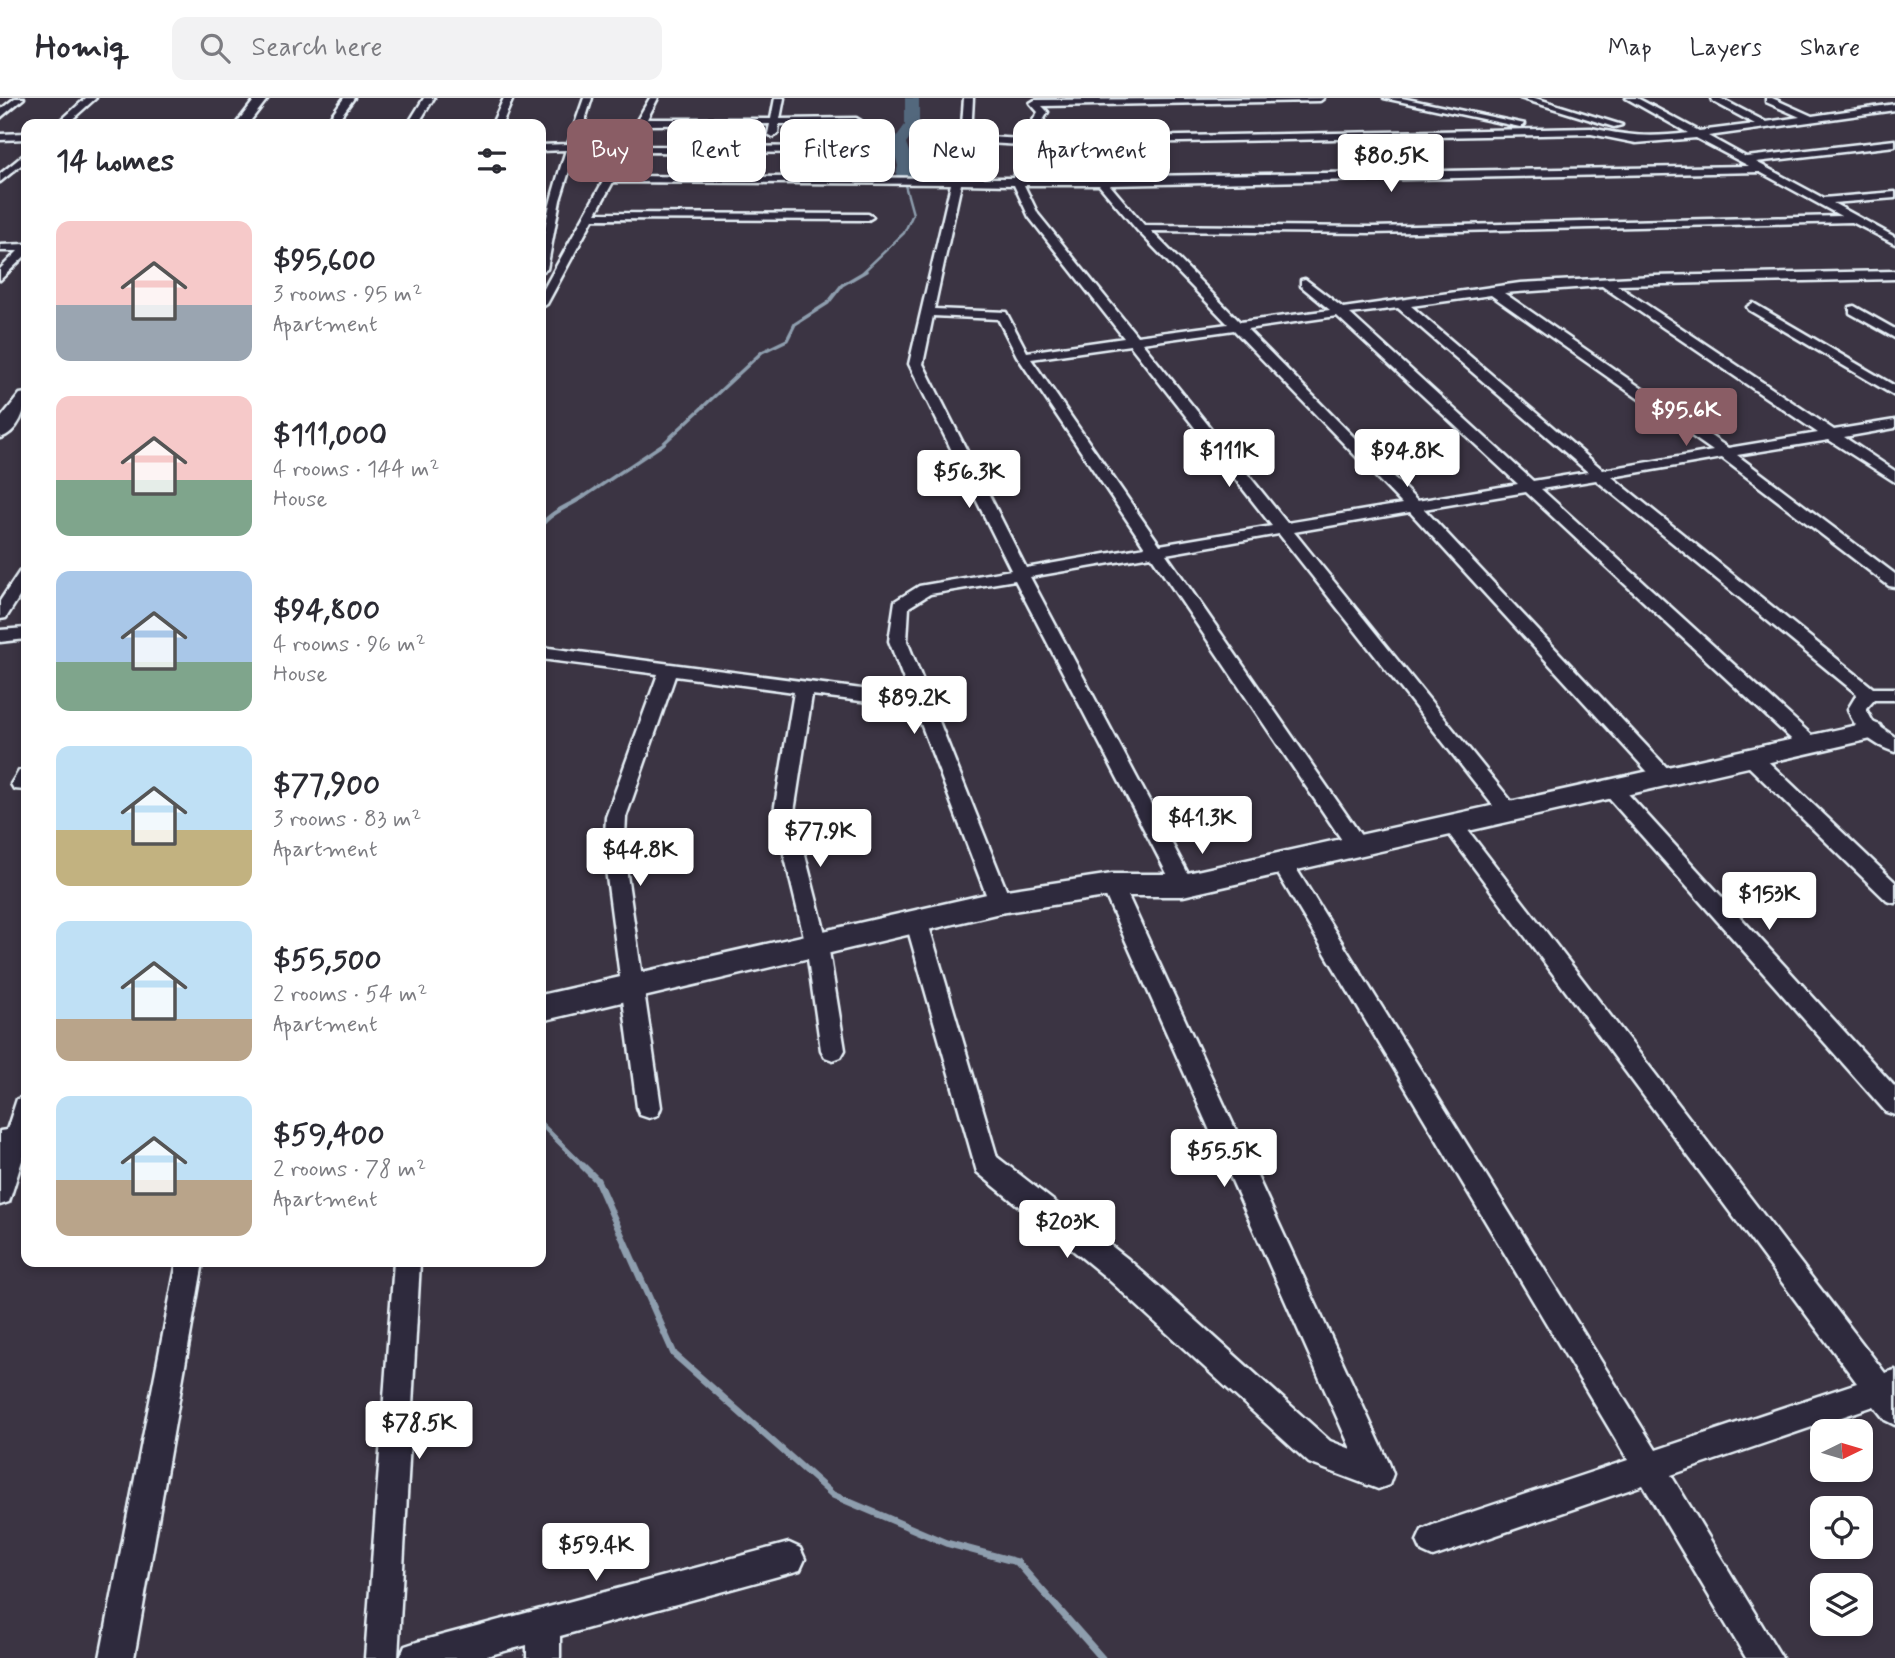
<!DOCTYPE html>
<meta charset="utf-8">
<style>
:root{--surface:#fff;--page:#f2f2f3;--text:#2b2b33;--muted:#7c7c81;--line:#e1e1e2;--accent:#8a5d65}
body{margin:0;font-family:Mynerve,sans-serif;background:var(--page);color:var(--text);height:100vh;display:flex;flex-direction:column;font-size:26px;white-space:nowrap}
*{box-sizing:border-box;margin:0}
p{font-size:23px;color:var(--muted)}
.icon{flex:none;width:38px;height:38px;fill:none;stroke:currentColor;stroke-width:2;stroke-linecap:round;stroke-linejoin:round}
.map{position:relative;flex:1;overflow:hidden}
.side{position:absolute;left:21px;top:21px;width:525px;height:1148px;display:flex;flex-direction:column;background:var(--surface);border-radius:14px;box-shadow:0 4px 10px #0003}
.side>*{flex:none}
.top-card{position:absolute;left:567px;top:21px;width:665px;height:63px;display:flex;gap:14px}
.needle{width:46px;rotate:85deg}
.tools{position:absolute;left:1810px;top:1321px;display:grid;gap:14px}
.tools a{display:grid;place-items:center;width:63px;height:63px;border-radius:14px;background:var(--surface);box-shadow:0 4px 10px #0003;font-size:35px}
.price{position:absolute;translate:-50% -60px;padding:0 16px;border-radius:7px;background:#fff;color:#222;font-size:23px;line-height:46px;filter:drop-shadow(0 2px 4px #0008)}
.price::after{content:'';position:absolute;left:50%;top:42px;width:21px;height:16px;margin-left:-10px;background:inherit;clip-path:polygon(0 0,100% 0,50% 100%)}
.price.active{background:var(--accent);color:#fff}
ul{padding:0;list-style:none}
li{display:flex;align-items:center;gap:21px;height:175px;padding:0 35px}
li span{display:grid;place-items:center;flex:none;width:196px;height:140px;border-radius:14px;color:#555}
li>.icon{margin-inline-start:auto}
span .icon{width:84px;height:84px;fill:#fffc;stroke-width:1}
li b{font-size:30px}
h2{display:flex;justify-content:space-between;align-items:center;height:84px;padding:0 35px;font-size:30px}
.pill{padding:0 24px;border-radius:14px;background:var(--surface);box-shadow:0 4px 10px #0003;font-size:24px;line-height:63px}
.pill.active{background:var(--accent);color:#fff}
header{display:flex;align-items:center;gap:42px;box-sizing:border-box;height:98px;padding:0 35px;background:var(--surface);border-bottom:2px solid var(--line)}
header strong{font-size:33px}
nav{display:flex;gap:38px;margin-inline-start:auto;font-size:24px}
.search{width:490px;height:63px;background:var(--page);display:flex;align-items:center;gap:18px;box-sizing:border-box;padding:0 24px;border-radius:14px;color:var(--muted);font-size:26px}
.map>svg:first-child{display:block}
.lines{fill:none;stroke-linecap:round;stroke-linejoin:round}
.stream-far4{stroke:#8e9eae;stroke-width:2.5}
.stream-far3{stroke:#8e9eae;stroke-width:3.5}
.stream-far2{stroke:#8e9eae;stroke-width:4.5}
.stream-far1{stroke:#8e9eae;stroke-width:5}
.stream{stroke:#8e9eae;stroke-width:7}
.river{fill:#52677d;fill-rule:evenodd}
.street-casing{stroke:#e8f1f8;stroke-width:5}
.secondary-casing{stroke:#e8f1f8;stroke-width:5}
.street{fill:#2f2a3d;fill-rule:evenodd}
.secondary{fill:#2f2a3d;fill-rule:evenodd}
</style>
<header>
<strong>Homiq</strong>
<div class="search"><svg class="icon" aria-label="search" viewBox="0 0 24 24"><circle cx="10" cy="10" r="6"/><path d="M15 15l6 6"/></svg>Search here</div>
<nav><a>Map</a><a>Layers</a><a>Share</a></nav>
</header>
<div class="map">
<svg width="1895" height="1560" viewBox="0 0 1895 1560">
<rect width="100%" height="100%" fill="#3b3443"/>
<filter id="ink" filterUnits="userSpaceOnUse"><feTurbulence type="fractalNoise" baseFrequency=".0143" numOctaves="2"/><feDisplacementMap in="SourceGraphic" scale="14" xChannelSelector="R" yChannelSelector="G"/><feConvolveMatrix kernelMatrix="1 2 1 2 8 2 1 2 1" color-interpolation-filters="sRGB"/></filter>
<g filter="url(#ink)">
<g class="lines">
<path class="stream-far4" d="M863 174 904 135 913 116 905 87"/>
<path class="stream-far3" d="M582 400 663 346 762 254 787 242 795 226 828 205 842 187 866 173"/>
<path class="stream-far2" d="M541 428C550 414 570 408 584 398"/>
<path class="stream-far1" d="M541 1026 585 1070"/>
<path class="stream" d="M583 1068 597 1082 674 1256 833 1397 946 1445 1017 1464 1102 1560"/>
<path class="river" d="M905 0H919V27L906 45 914 68 911 82 903 87 895 82 898 68 892 45 905 27Z"/>
<g class="street-casing">
<g id="street">
<path d="M15 0H24L0 20V12Z"/>
<path d="M86 0H96L67 26H57Z"/>
<path d="M344 0H354L335 26H325Z"/>
<path d="M424 0H434L418 26H408Z"/>
<path d="M504 0H513L502 26H492Z"/>
<path d="M584 0H592L578 45 625 43 650 0H658L647 21H771L775 0H784L780 21 856 20 861 23 856 26H779L778 36 773 39 768 36 770 26 644 27 633 48 860 49 865 52 860 55 629 54 616 78 952 80 961 41 964 0H973L971 38 1022 41 1038 14 1030 5 1035 2 1324 0 1320 3 1042 8 1048 14 1032 41 1591 30C1628 38 1650 40 1688 35L1626 0H1637L1699 33 1755 26 1712 3 1711 0H1720L1766 24 1800 19 1766 4V0H1772L1812 18 1895 6V12L1708 38 1746 59 1895 42V48L1756 64 1823 100 1895 94V100L1833 105 1895 139V146L1852 124 1372 135 1151 133 1240 224 1330 212 1301 188V182L1305 181 1343 210 1520 185 1653 178 1895 173V181L1617 187 1834 332 1895 322V330L1844 339 1895 373V384L1829 342 1737 357 1895 476V489L1889 488 1722 360 1612 379 1873 590H1895V602H1874L1866 611 1873 624 1895 639V654C1873 647 1855 633 1848 611L1857 596 1596 382 1541 391 1817 642 1819 647 1817 652H1803L1526 394 1424 411 1671 674 1674 679 1671 684H1657L1410 414 1294 434 1516 709 1519 714 1516 719 1509 721 1502 719 1279 436 1166 456 1364 742 1367 748 1364 754 1357 756 1350 754 1151 458 1030 479 1194 787 1190 793 1183 795 1176 793 1015 482 930 496 909 509 907 543 1011 804 1008 810 1000 812 992 810 989 804 912 602 877 605 812 597 794 714 828 847 845 952 841 959 833 962 825 959 821 952 806 847 774 714 794 594 675 578 626 719 624 756 661 1009 658 1017 649 1020 640 1017 637 1009 604 756 606 719 658 576 541 561V549L877 593 907 590 889 543 895 503 919 488 1011 472 909 266 951 86 613 84 596 115 868 116 873 119 868 122 593 121 547 206 541 210V196L622 49 576 51 560 102 547 171 541 174C541 131 553 93 566 52L541 53V47L568 46ZM1591 36 1636 45 1696 40 1749 68 1024 80 1032 47ZM970 44 1022 47 1014 80H962ZM1760 74 1841 118 1372 129 1144 127 1110 87ZM961 86 1014 87 1029 119 1124 240 1027 254 1006 214 934 211ZM1024 87H1099L1137 132 1228 226 1137 238 1038 116ZM1602 188 1818 335 1728 350 1504 195ZM1491 197 1713 353 1603 372 1411 208ZM1398 210 1588 374 1533 383 1350 216ZM933 218 998 221 1017 258 1145 449 1026 470 923 266ZM1337 218 1518 386 1417 403 1247 231ZM1234 232 1402 406 1287 425 1142 245ZM1130 247 1272 428 1160 447 1031 261Z"/>
<path d="M1384 0H1402L1525 26 1520 29Z"/>
<path d="M1520 0H1535L1622 27 1614 29Z"/>
<path d="M26 35V41L0 42V36Z"/>
<path d="M26 55V63L0 84V76Z"/>
<path d="M26 146V157L0 182V171L18 153H0V147Z"/>
<path d="M1753 205 1895 288V298L1749 212 1747 209Z"/>
<path d="M1854 208 1895 231V240L1850 215V209Z"/>
<path d="M26 471V488L6 520 0 521V503L20 473Z"/>
<path d="M26 530V541L0 544V532Z"/>
<path d="M1751 652 1758 654 1895 784V805L1887 803 1744 664 1741 659 1744 654Z"/>
<path d="M26 671V692L14 691 11 686 19 673Z"/>
<path d="M1612 684 1619 686 1895 989V1017L1886 1014 1605 696 1602 691 1605 686Z"/>
<path d="M1453 719 1460 722 1885 1275 1895 1272V1327L1885 1322 1874 1308 1671 1377 1782 1560H1746L1643 1387 1433 1459 1422 1454 1417 1443 1422 1432 1433 1427 1628 1362 1275 771 1272 765 1275 759 1282 757 1289 759 1656 1352 1857 1285 1446 732 1443 727 1446 722Z"/>
<path d="M1112 779 1119 781 1123 787 1389 1365 1393 1376 1389 1387 1378 1391 1309 1365 1108 1181 977 1074 906 825 909 819 917 816 925 819 928 825 997 1059 1128 1161 1330 1343 1351 1351 1101 787 1105 781Z"/>
<path d="M26 998V1050L9 1104 0 1107V1053L17 1001Z"/>
<path d="M177 1164H203L134 1560H100Z"/>
<path d="M394 1164H420L398 1560H365Z"/>
<path d="M789 1445 800 1450 805 1461 800 1472 560 1538V1560H527V1547L479 1560H400L405 1548 417 1544Z"/>
</g>
</g>
<g class="secondary-casing">
<g id="secondary">
<path d="M256 0H268L248 26H236Z"/>
<path d="M26 295C27 311 18 335 0 340V321L20 296Z"/>
<path d="M1871 624 1880 627 1883 633 1880 639 1183 798H1112L1000 815 541 923V897L1000 793 1112 776H1183Z"/>
<path d="M26 1029V1059L0 1065V1033Z"/>
</g>
</g>
<use href="#street" class="street"/>
<use href="#secondary" class="secondary"/>
</g>
</g>
</svg>
<div class="tools">
<a><svg class="needle" viewBox="-14 -14 28 28"><path d="M0-13l5 13h-10z" fill="#e53935"/><path d="M0 13l5-13h-10z" fill="#7c7c81"/></svg></a>
<a><svg class="icon" aria-label="locate" viewBox="0 0 24 24"><circle cx="12" cy="12" r="6"/><path d="M12 2v4M12 18v4M2 12h4M18 12h4"/></svg></a>
<a><svg class="icon" aria-label="layers" viewBox="0 0 24 24"><path d="M12 4l9 5-9 5-9-5zM3 14l9 5 9-5"/></svg></a>
</div>
<b class="price" style="left:1391px;top:96px">$80.5K</b>
<b class="price active" style="left:1686px;top:350px">$95.6K</b>
<b class="price" style="left:1229px;top:391px">$111K</b>
<b class="price" style="left:1407px;top:391px">$94.8K</b>
<b class="price" style="left:969px;top:412px">$56.3K</b>
<b class="price" style="left:914px;top:638px">$89.2K</b>
<b class="price" style="left:1202px;top:758px">$41.3K</b>
<b class="price" style="left:820px;top:771px">$77.9K</b>
<b class="price" style="left:640px;top:790px">$44.8K</b>
<b class="price" style="left:1769px;top:834px">$153K</b>
<b class="price" style="left:1224px;top:1091px">$55.5K</b>
<b class="price" style="left:1067px;top:1162px">$203K</b>
<b class="price" style="left:419px;top:1363px">$78.5K</b>
<b class="price" style="left:596px;top:1485px">$59.4K</b>
<div class="top-card">
<a class="pill active">Buy</a>
<a class="pill">Rent</a>
<a class="pill">Filters</a>
<a class="pill">New</a>
<a class="pill">Apartment</a>
</div>
<section class="side">
<h2>14 homes<svg class="icon" aria-label="filters" viewBox="0 0 24 24"><path d="M4 7h16M4 17h16"/><circle cx="9" cy="7" r="2"/><circle cx="15" cy="17" r="2"/></svg></h2>
<ul>
<li><span style="background:linear-gradient(#f6c9c9 60%,#9aa5b1 0)"><svg class="icon" aria-label="home" viewBox="0 0 24 24"><path d="M3 11l9-7 9 7M6 9v11h12V9"/></svg></span><div><b>$95,600</b><p>3 rooms · 95 m²</p><p>Apartment</p></div></li>
<li><span style="background:linear-gradient(#f6c9c9 60%,#7fa58c 0)"><svg class="icon" aria-label="home" viewBox="0 0 24 24"><path d="M3 11l9-7 9 7M6 9v11h12V9"/></svg></span><div><b>$111,000</b><p>4 rooms · 144 m²</p><p>House</p></div></li>
<li><span style="background:linear-gradient(#a9c7e8 65%,#7fa58c 0)"><svg class="icon" aria-label="home" viewBox="0 0 24 24"><path d="M3 11l9-7 9 7M6 9v11h12V9"/></svg></span><div><b>$94,800</b><p>4 rooms · 96 m²</p><p>House</p></div></li>
<li><span style="background:linear-gradient(#bfe0f5 60%,#c2b280 0)"><svg class="icon" aria-label="home" viewBox="0 0 24 24"><path d="M3 11l9-7 9 7M6 9v11h12V9"/></svg></span><div><b>$77,900</b><p>3 rooms · 83 m²</p><p>Apartment</p></div></li>
<li><span style="background:linear-gradient(#bfe0f5 70%,#b9a48a 0)"><svg class="icon" aria-label="home" viewBox="0 0 24 24"><path d="M3 11l9-7 9 7M6 9v11h12V9"/></svg></span><div><b>$55,500</b><p>2 rooms · 54 m²</p><p>Apartment</p></div></li>
<li><span style="background:linear-gradient(#bfe0f5 60%,#b9a48a 0)"><svg class="icon" aria-label="home" viewBox="0 0 24 24"><path d="M3 11l9-7 9 7M6 9v11h12V9"/></svg></span><div><b>$59,400</b><p>2 rooms · 78 m²</p><p>Apartment</p></div></li>
</ul>
</section>
</div>
